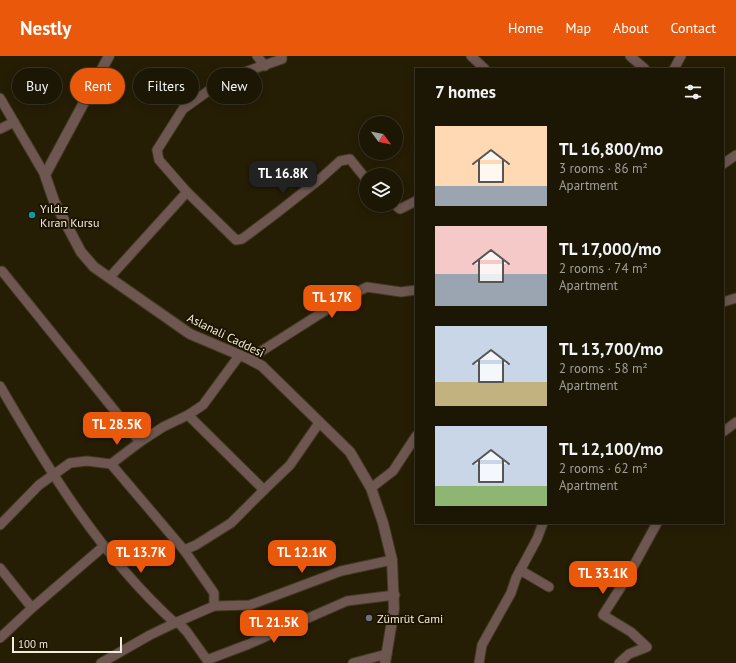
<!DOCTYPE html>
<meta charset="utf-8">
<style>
:root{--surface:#1c1604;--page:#292313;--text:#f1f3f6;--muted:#a09f9a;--line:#3a3526;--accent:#ea580c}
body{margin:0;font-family:"PT Sans",sans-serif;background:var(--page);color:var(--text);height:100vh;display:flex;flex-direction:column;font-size:15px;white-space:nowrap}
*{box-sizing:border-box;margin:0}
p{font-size:13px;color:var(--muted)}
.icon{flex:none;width:22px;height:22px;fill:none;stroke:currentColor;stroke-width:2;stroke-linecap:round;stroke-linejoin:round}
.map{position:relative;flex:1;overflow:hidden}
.side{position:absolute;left:415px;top:12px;width:309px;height:456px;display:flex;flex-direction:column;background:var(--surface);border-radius:0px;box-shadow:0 2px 10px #0003,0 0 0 1px var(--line)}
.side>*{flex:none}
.guide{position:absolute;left:12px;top:12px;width:343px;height:36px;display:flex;gap:8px}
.needle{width:26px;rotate:122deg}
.buttons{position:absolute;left:359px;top:60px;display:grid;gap:8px}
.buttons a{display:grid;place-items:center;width:44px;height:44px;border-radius:50%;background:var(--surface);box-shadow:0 2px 10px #0003,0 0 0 1px var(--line);font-size:20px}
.scale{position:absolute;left:12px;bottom:10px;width:110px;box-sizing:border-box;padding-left:4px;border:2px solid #f2ecde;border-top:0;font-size:11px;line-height:14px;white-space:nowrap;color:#f2ecde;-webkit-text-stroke:3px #1d1400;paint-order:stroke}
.price{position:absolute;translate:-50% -34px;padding:0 9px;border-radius:8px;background:var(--accent);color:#fff;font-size:13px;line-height:26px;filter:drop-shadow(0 1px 2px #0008)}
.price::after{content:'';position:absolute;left:50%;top:24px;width:12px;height:9px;margin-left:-6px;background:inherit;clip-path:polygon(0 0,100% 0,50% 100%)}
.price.current{background:#222;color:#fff}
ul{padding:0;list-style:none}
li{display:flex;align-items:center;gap:12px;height:100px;padding:0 20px}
li span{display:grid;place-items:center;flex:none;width:112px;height:80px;border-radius:0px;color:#555}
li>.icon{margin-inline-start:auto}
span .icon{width:48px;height:48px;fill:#fffc;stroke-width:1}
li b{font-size:17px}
h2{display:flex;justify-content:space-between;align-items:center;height:48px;padding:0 20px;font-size:17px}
.tag{padding:0 14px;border-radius:18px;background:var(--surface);box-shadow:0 2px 10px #0003,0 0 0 1px var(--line);font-size:14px;line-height:36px}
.tag.current{background:var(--accent);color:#fff}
header{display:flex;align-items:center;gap:24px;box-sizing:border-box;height:56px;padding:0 20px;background:var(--accent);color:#fff}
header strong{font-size:19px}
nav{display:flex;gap:22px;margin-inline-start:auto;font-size:14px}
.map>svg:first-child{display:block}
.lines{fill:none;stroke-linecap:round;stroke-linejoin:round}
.minor-casing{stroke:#433a23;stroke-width:11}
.tertiary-casing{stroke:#433a23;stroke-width:12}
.minor{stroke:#6d5750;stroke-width:9}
.tertiary{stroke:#6d5750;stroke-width:10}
.culture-dot{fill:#0f9aa8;stroke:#1d1400;stroke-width:1.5}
.worship-dot{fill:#6b7280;stroke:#1d1400;stroke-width:1.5}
.labels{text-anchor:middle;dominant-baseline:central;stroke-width:4;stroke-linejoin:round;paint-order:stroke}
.poi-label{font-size:12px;fill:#f2ecde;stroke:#1d1400;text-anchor:start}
.street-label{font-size:12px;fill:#f2ecde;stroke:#1d1400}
</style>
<header>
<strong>Nestly</strong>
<nav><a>Home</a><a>Map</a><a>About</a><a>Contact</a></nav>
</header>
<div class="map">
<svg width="736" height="607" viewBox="0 0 736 607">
<rect width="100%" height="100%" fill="#261d05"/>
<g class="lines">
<g class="minor-casing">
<g id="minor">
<path d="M257 0 265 10"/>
<path d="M471 0 485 13"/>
<path d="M630 0 645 13"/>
<path d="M674 13 681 0"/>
<path d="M0 42 45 119"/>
<path d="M0 73 14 66"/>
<path d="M723 108 736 99"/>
<path d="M187 136 236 184 242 183 278 156 320 123 340 105 350 103 366 123"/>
<path d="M395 149 400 153 416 145"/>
<path d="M2 215 140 386"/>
<path d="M109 222 187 136 159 104 157 94 183 53 225 23 282 3V0"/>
<path d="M723 246 736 242"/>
<path d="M249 303 345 242 367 231 401 236 416 234"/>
<path d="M0 330C49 415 102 501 175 567L214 550V537L184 494"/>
<path d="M188 359 264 434 290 409 319 367"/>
<path d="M723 376 736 366"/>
<path d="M111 408 184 494 196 489 231 467 264 434"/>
<path d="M371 432 393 415 416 380"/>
<path d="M0 469 39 429 70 407 87 405 111 408 140 386 163 371 188 359 203 349 239 300"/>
<path d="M0 512 32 552 104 490"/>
<path d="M520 514 549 531"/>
<path d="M214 550 250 549 341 515 392 504"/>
<path d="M178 566 187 576 207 604 249 588 347 545 395 539"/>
<path d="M0 582 32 552"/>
<path d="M101 607 150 579 175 567"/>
<path d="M353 607 387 598"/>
<path d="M479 607 482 589 511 537 516 522 537 483 543 467"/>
<path d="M619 607 629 598 647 591 631 576 603 559 628 520 657 467"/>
</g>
</g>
<g class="tertiary-casing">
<path id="tertiary" d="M109 0 45 119 54 145 81 196 94 211 190 278 249 303 262 310 350 396 371 432 383 467 392 504 394 553 385 607"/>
</g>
<use href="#minor" class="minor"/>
<use href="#tertiary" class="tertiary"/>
</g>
<circle class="culture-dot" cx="32" cy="159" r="4"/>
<circle class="worship-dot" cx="369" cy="562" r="4"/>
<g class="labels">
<g class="poi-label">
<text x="40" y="152">Yıldız<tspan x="40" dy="14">Kıran Kursu</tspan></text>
<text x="377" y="562">Zümrüt Cami</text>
</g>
<g class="street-label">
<text transform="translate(226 279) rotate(26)">Aslanali Caddesi</text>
</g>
</g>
</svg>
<div class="buttons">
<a><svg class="needle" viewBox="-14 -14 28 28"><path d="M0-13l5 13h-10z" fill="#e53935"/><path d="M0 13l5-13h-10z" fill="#a09f9a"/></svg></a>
<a><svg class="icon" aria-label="layers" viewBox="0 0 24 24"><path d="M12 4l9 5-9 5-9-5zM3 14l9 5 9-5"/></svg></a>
</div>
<div class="scale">100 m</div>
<b class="price current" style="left:283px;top:139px">TL 16.8K</b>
<b class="price" style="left:332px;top:263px">TL 17K</b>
<b class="price" style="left:117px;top:390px">TL 28.5K</b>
<b class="price" style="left:141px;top:518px">TL 13.7K</b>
<b class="price" style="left:302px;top:518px">TL 12.1K</b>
<b class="price" style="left:603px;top:539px">TL 33.1K</b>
<b class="price" style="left:274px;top:588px">TL 21.5K</b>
<div class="guide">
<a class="tag">Buy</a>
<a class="tag current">Rent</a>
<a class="tag">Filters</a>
<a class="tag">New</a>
</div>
<section class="side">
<h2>7 homes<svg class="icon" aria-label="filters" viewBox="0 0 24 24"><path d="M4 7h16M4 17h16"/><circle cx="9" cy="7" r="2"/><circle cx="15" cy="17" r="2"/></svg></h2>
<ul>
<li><span style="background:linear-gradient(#ffd9b3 75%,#9aa5b1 0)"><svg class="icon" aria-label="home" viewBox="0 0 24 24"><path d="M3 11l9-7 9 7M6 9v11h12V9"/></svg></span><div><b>TL 16,800/mo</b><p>3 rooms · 86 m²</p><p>Apartment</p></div></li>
<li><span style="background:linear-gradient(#f6c9c9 60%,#9aa5b1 0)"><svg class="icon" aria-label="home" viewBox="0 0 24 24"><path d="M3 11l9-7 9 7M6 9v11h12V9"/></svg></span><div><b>TL 17,000/mo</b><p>2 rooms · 74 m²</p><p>Apartment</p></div></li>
<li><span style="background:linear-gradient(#c9d6e8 70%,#c2b280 0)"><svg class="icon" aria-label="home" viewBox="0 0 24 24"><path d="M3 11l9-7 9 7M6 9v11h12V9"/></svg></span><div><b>TL 13,700/mo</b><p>2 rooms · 58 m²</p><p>Apartment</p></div></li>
<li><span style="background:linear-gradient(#c9d6e8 75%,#8fb573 0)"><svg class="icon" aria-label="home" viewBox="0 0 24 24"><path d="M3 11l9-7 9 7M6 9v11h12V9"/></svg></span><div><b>TL 12,100/mo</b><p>2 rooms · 62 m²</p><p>Apartment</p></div></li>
</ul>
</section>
</div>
